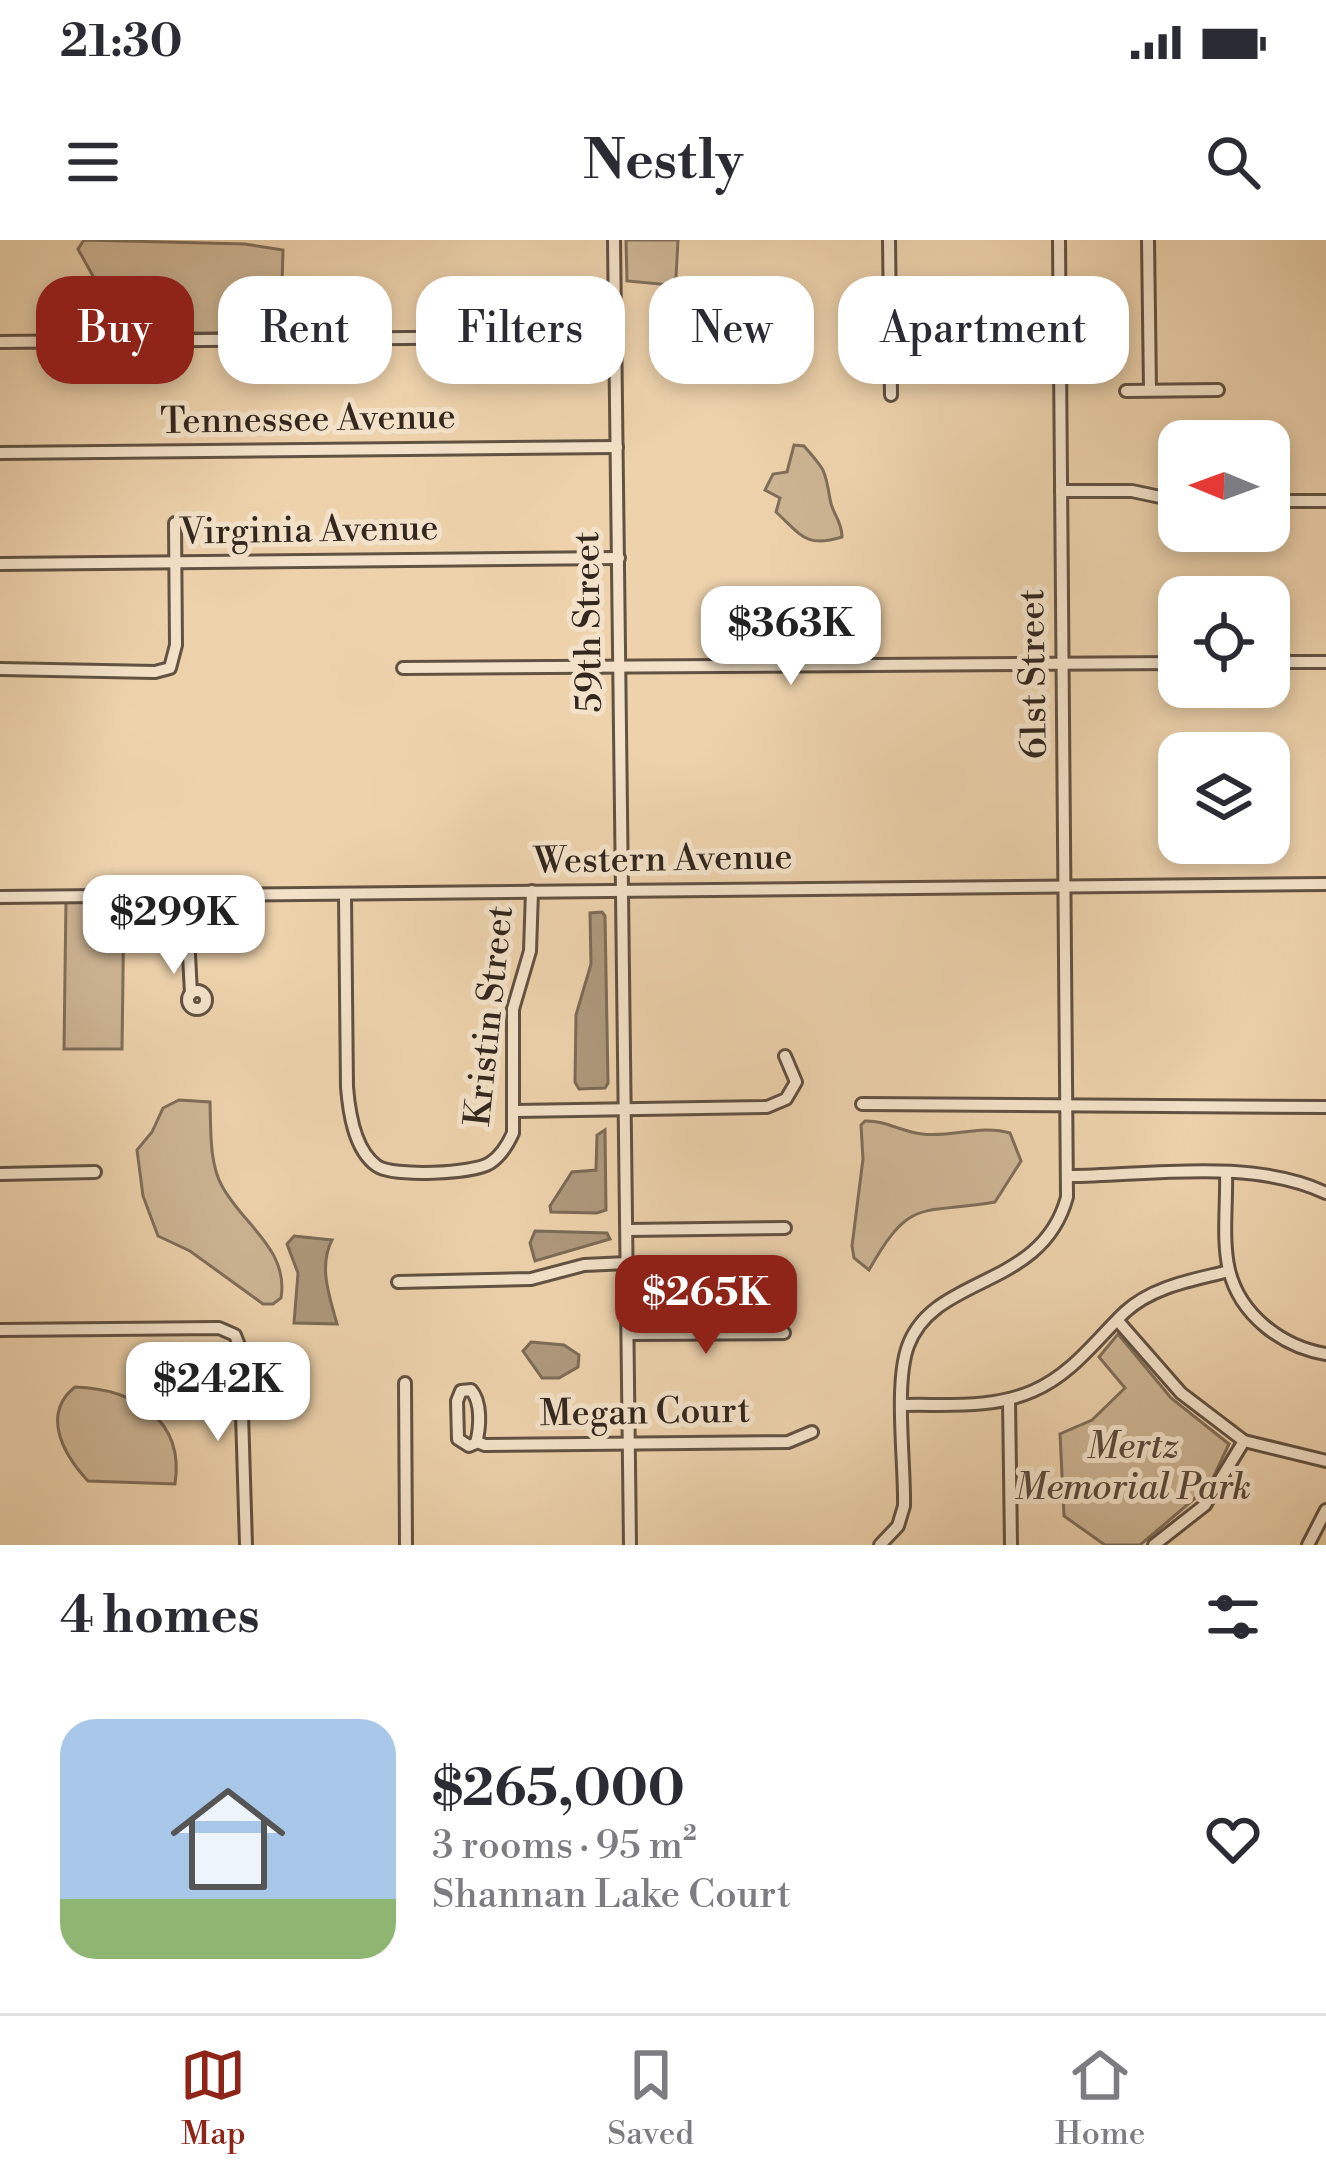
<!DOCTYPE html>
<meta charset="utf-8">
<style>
:root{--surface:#fff;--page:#f2f2f3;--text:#2b2b33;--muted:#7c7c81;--line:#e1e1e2;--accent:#8f2418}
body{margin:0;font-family:"Libre Bodoni",serif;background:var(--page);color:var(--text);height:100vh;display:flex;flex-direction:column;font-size:45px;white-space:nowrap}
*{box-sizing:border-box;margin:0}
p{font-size:39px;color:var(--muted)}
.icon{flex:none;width:66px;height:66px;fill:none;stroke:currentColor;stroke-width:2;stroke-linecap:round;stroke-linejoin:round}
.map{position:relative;height:1305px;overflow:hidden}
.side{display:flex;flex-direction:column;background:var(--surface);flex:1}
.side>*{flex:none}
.banner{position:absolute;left:36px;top:36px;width:1254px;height:108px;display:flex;gap:24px}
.needle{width:78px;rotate:271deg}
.fabs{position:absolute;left:1158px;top:180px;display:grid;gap:24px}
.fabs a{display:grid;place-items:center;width:132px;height:132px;border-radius:24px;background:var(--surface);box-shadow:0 6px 18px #0003;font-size:60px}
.price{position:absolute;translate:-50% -102px;padding:0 27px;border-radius:24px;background:#fff;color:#222;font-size:39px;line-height:78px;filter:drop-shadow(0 3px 6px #0008)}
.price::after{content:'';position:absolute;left:50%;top:72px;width:36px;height:27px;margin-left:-18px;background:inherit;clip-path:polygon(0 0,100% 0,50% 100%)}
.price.selected{background:var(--accent);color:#fff}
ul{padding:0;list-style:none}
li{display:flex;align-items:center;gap:36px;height:300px;padding:0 60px}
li+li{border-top:3px solid var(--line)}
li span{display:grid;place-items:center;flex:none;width:336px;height:240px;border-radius:36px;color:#555}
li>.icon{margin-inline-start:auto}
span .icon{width:144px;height:144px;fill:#fffc;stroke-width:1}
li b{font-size:51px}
h2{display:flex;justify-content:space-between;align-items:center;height:144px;padding:0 60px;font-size:51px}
.pill{padding:0 42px;border-radius:36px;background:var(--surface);box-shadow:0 6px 18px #0003;font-size:42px;line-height:108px}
.pill.selected{background:var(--accent);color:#fff}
.status{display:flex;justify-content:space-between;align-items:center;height:84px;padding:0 60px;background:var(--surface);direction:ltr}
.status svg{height:33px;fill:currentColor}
header{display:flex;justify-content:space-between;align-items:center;height:156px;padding:0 60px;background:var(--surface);font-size:54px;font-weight:700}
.tabs{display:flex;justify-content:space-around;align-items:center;height:168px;border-top:3px solid var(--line);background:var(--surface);font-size:33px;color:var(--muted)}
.tabs a{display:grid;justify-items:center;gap:6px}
.tabs .selected{color:var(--accent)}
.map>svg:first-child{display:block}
.green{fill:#cdb594;stroke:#806e59;stroke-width:3}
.water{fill:#ae987c;stroke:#7d6b56;stroke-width:3}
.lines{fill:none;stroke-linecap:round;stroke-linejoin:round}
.minor-casing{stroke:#625242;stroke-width:16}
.minor{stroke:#f3e2c9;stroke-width:10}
.labels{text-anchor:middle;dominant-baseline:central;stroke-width:10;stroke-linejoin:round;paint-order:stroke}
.street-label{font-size:36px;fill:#33271e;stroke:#f3e2c9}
.park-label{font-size:36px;font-style:italic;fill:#5a4a3c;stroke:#f3e2c9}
</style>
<div class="status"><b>21:30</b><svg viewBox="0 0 49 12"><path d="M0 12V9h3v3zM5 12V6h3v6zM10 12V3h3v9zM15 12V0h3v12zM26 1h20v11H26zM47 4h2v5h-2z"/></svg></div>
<header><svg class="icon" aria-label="menu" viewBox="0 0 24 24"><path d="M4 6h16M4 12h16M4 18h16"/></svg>Nestly<svg class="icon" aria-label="search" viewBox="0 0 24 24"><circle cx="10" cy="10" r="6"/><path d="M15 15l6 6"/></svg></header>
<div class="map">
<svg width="1326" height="1305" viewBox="0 0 1326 1305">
<rect width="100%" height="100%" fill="#edd2ac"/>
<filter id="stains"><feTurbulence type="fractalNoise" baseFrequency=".00167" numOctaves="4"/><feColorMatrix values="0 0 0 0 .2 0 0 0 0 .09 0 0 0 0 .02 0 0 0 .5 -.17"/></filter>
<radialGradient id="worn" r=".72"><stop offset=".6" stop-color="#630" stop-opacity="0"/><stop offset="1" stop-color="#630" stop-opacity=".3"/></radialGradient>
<g class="green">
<path d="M84 0 245 4 283 10 281 80 257 93H116L112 55 94 38 78 9Z"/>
<path d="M626 0H678L676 37 670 45 627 41Z"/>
<path d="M794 205 804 206C825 230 825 229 830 259 832 274 842 280 842 297 806 308 802 296 776 272L780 258 765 250 773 234 787 232Z"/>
<path d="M66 659 124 660 122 809H64Z"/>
<path d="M179 860 210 862C211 888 209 923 222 946 243 985 289 1009 281 1058L273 1064H263L190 1011 158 996 143 956 137 910 152 892 163 868Z"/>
<path d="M865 881C885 880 902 892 922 894 952 898 980 884 1010 893L1021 921 995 962C919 975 911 956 869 1030L854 1018 852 1006 863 919 861 885Z"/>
<path d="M1118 1094 1171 1158 1229 1204 1212 1240 1199 1255 1140 1305H1105L1064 1276 1060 1194 1092 1180 1125 1148 1099 1117Z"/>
<path d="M75 1147C132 1149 185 1178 175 1244L88 1241C63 1214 41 1174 75 1147Z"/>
</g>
<g class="water">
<path d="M602 672 605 676 608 843 605 848 579 849 575 842 576 775 591 724 590 673Z"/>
<path d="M605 890 606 970 597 973 551 972 550 966 572 932 596 930 597 895Z"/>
<path d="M535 991 607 993 610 999 535 1021 530 1003Z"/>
<path d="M294 996 332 1000C318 1027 330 1058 337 1084L294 1083 298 1033 287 1004Z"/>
<path d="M531 1102 564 1105 579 1115 578 1127 559 1138H542L523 1111Z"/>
</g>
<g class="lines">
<g class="minor-casing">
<g id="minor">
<path d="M614 0 630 1305"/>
<path d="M889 0 891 155"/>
<path d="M1148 0 1150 150"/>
<path d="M0 102 616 96"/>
<path d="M1126 151 1218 150"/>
<path d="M0 213 617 207"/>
<path d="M1061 251H1132L1179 261"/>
<path d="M1269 261H1326"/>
<path d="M0 324 619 318"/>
<path d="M1269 422H1326"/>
<path d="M403 428 1179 423"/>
<path d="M0 429 155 432 170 428 176 405 175 283"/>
<path d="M186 655 191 754"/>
<path d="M345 655 347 847C349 872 354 910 377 926 393 937 473 934 490 923 501 916 508 904 513 893V769L530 711 532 651"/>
<path d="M0 657 1326 644"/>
<circle cx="197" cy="760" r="9"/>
<path d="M862 864 1326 867"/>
<path d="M515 871 767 867 786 859 796 842 785 816"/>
<path d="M1226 933C1227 964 1222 1000 1229 1030 1240 1075 1282 1107 1326 1114"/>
<path d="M0 934 95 932"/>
<path d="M1070 936C1150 935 1253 918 1326 953"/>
<path d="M627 990 785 988"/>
<path d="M398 1042 531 1039 584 1025 627 1023"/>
<path d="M1118 1081 1181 1153 1244 1201 1326 1221"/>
<path d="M0 1090 219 1088 235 1095 240 1108 246 1305"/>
<path d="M628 1094 784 1093"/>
<path d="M405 1143 406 1305"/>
<path d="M471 1150C482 1162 480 1188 476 1203L469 1206 458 1199 457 1161 461 1151Z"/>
<path d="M1009 1159 1011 1305"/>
<path d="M903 1165C947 1164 992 1169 1033 1151 1072 1134 1095 1101 1125 1072 1153 1046 1194 1040 1229 1031"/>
<path d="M477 1202 485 1205 788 1202 812 1192"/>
<path d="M880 1305 898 1286 904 1266C905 1223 894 1144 908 1106 934 1034 1042 1050 1067 957L1059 0"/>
<path d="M1154 1305 1205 1265 1244 1201"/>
<path d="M1308 1305 1326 1270"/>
</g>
</g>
<use href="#minor" class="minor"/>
</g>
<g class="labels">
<g class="street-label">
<text transform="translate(308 180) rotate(-1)">Tennessee Avenue</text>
<text transform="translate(309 291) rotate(-1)">Virginia Avenue</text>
<text transform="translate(589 382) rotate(-91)">59th Street</text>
<text transform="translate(1034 434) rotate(-91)">61st Street</text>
<text transform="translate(663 620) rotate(-1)">Western Avenue</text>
<text transform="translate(490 776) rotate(-84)">Kristin Street</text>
<text transform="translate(645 1173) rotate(-1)">Megan Court</text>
</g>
<g class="park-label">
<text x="1133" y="1207">Mertz<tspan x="1133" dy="41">Memorial Park</tspan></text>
</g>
</g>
<rect width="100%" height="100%" filter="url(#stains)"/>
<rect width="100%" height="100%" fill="url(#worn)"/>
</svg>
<div class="fabs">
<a><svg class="needle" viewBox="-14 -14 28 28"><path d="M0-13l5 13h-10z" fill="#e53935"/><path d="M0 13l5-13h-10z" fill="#7c7c81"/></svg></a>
<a><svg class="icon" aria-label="locate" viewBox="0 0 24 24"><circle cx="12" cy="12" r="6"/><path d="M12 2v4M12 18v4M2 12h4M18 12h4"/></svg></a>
<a><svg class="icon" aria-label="layers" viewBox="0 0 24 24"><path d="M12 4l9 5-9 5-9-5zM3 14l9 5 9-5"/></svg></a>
</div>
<b class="price" style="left:791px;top:448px">$363K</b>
<b class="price" style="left:174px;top:737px">$299K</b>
<b class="price selected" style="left:706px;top:1117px">$265K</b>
<b class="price" style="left:218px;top:1204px">$242K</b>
<div class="banner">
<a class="pill selected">Buy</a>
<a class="pill">Rent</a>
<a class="pill">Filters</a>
<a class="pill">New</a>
<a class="pill">Apartment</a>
</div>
</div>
<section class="side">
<h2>4 homes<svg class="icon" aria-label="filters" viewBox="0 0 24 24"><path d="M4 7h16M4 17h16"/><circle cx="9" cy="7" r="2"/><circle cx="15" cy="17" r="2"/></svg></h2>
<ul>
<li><span style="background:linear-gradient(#a9c7e8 75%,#8fb573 0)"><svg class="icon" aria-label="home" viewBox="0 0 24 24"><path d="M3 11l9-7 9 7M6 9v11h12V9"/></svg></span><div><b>$265,000</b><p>3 rooms · 95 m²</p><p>Shannan Lake Court</p></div><svg class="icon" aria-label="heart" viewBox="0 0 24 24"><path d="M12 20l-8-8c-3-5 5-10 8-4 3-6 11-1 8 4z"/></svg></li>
</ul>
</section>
<nav class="tabs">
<a class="selected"><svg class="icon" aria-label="map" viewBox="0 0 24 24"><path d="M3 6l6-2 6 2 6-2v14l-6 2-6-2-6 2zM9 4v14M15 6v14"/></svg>Map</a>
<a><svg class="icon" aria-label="saved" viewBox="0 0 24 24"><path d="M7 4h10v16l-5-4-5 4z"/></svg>Saved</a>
<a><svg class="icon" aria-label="home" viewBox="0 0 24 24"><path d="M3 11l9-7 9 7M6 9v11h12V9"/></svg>Home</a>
</nav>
